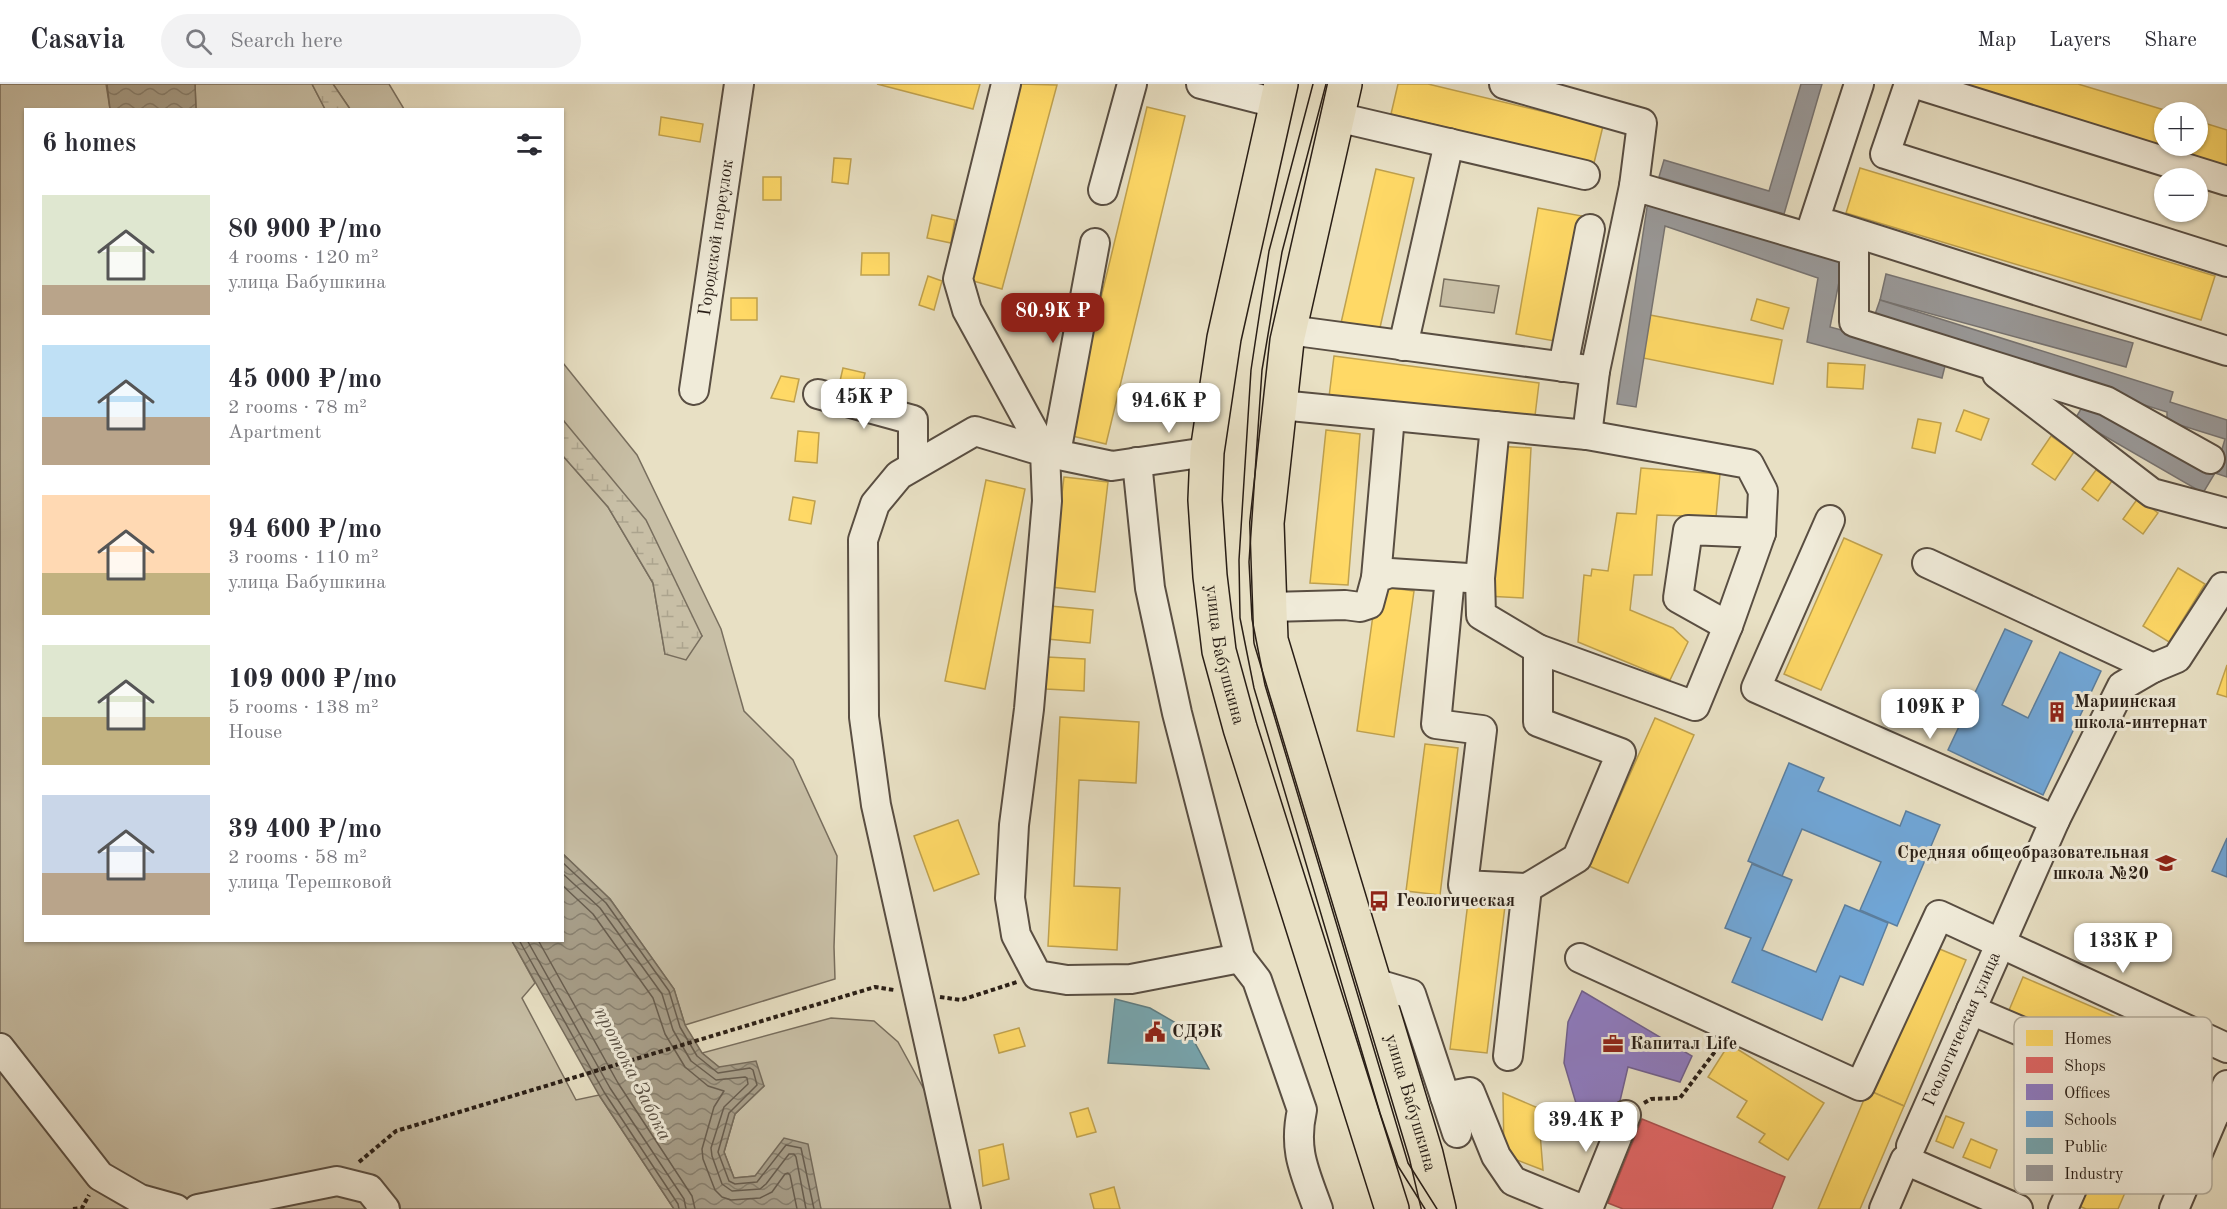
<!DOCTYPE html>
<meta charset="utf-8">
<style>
:root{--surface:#fff;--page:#f2f2f3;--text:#2b2b33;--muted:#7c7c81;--line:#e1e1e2;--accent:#8f2418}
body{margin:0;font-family:"Old Standard TT",serif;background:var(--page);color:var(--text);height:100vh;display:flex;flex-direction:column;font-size:22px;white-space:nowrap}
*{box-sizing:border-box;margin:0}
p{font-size:20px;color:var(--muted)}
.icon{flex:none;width:33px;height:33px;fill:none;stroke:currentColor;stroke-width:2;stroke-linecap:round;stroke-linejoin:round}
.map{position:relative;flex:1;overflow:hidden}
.side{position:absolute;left:24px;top:24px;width:540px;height:834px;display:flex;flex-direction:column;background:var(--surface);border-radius:0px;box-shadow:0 2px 4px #0004}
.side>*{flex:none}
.fabs{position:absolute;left:2154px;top:18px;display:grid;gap:12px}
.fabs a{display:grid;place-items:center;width:54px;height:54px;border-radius:50%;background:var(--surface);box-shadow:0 2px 4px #0004;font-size:30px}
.price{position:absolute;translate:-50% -51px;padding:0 14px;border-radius:12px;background:#fff;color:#222;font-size:20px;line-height:39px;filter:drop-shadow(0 2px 3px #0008)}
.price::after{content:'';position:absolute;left:50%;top:36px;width:18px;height:14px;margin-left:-9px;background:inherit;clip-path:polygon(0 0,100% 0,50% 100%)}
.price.current{background:var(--accent);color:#fff}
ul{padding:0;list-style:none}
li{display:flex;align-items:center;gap:18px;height:150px;padding:0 18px}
li span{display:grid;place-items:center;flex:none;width:168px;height:120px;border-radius:0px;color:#555}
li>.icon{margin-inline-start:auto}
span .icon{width:72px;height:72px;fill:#fffc;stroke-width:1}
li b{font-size:26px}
h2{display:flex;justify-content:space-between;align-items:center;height:72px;padding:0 18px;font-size:26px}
header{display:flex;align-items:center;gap:36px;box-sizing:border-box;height:84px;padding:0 30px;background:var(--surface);border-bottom:2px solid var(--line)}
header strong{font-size:28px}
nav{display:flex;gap:33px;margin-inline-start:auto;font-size:21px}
.search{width:420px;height:54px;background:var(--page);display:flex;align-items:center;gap:15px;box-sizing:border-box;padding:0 21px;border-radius:33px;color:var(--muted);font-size:22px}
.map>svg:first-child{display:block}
.grass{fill:#c8bfa6;stroke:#786e5e;stroke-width:1.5}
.wetland{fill:url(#wetland-marsh);stroke:#786e5e;stroke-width:1.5}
.water{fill:url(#water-waves);stroke:#756b5b;stroke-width:1.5}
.homes{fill:#ffd966;stroke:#bfa14e;stroke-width:1.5}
.shops{fill:#e06666;stroke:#a9504e;stroke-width:1.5}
.offices{fill:#8e7cc3;stroke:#70608f;stroke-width:1.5}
.schools{fill:#6fa8dc;stroke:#5a7fa1;stroke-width:1.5}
.public{fill:#76a5af;stroke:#5f7c81;stroke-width:1.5}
.industry{fill:#999;stroke:#777472;stroke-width:1.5}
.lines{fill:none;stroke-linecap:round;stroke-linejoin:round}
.shore{stroke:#685e50;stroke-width:1.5}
.minor-casing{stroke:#594e42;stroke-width:32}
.major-casing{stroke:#291e16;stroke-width:36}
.path{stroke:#291e16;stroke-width:4;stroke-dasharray:4.5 3;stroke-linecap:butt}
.minor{stroke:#f0ebd9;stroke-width:28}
.major{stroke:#e8e0c4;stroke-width:33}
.tram{stroke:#291e16;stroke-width:1.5}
.labels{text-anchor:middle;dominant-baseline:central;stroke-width:6;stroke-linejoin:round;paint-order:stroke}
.street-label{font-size:18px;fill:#291e16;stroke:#f0ebd9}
.poi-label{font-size:18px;font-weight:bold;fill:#291e16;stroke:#f0ebd9;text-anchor:start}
.water-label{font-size:20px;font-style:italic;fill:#5b5144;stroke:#f0ebd9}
.key{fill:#f0ebd9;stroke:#b4ae9e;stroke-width:1.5}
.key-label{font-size:16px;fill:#291e16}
</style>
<header>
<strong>Casavia</strong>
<div class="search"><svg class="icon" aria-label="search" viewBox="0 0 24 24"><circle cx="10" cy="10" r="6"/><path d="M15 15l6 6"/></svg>Search here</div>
<nav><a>Map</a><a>Layers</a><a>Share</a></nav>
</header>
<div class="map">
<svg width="2227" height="1125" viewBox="0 0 2227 1125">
<defs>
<pattern id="wetland-marsh" width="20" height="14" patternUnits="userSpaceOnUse" patternTransform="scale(1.5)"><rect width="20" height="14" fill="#c8bfa6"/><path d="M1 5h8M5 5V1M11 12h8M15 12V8" fill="none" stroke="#aca48e"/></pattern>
<pattern id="water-waves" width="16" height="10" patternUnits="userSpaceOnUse" patternTransform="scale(1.5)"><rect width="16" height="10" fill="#a79e89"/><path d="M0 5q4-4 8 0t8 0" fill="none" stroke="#88806f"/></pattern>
</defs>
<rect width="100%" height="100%" fill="#e8e0c4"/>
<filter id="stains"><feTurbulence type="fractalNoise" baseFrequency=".00333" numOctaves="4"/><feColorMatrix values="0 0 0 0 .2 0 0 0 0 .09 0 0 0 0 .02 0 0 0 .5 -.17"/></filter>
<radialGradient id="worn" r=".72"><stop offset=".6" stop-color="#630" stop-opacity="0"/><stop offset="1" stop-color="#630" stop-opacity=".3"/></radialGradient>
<g class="grass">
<path d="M0 0H106L110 25 26 26V856L512 857 535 899 522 914 576 1016 599 1011 674 1125H0Z"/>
<path d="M195 0H312L325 25 196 26Z"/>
<path d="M333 0H389L404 25H350Z"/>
<path d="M1444 195 1499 202 1494 229 1440 222Z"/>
<path d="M563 279 637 371 721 545 744 627 793 676 837 772 834 863 835 895 685 941 674 905 610 815 563 770V372L608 423 653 499 665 570 702 552 563 336Z"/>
<path d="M831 934 874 937 898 958 926 1009 956 1125H821L819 1120 755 1092 734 1094 724 1068 735 1030 764 1002 719 983 702 969Z"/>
</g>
<g class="wetland">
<path d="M312 0H333L350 25H325Z"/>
<path d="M563 336 646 436 702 552 686 576 665 570 653 499 608 423 563 372Z"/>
</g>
<g class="water">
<path d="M107 0H195L196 25H110Z"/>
<path d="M563 770 610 815 674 905 685 941 702 969 719 983 756 977 764 1002 735 1030 724 1068 734 1094 755 1092 784 1054 808 1060 821 1125H674L599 1011 512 857 562 856Z"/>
</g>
<g class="homes">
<path d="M877 0H980L973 25Z"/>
<path d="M1019 0 1057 1 1002 205 966 195Z"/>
<path d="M1398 0H1428L1603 42 1594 79 1391 30Z"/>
<path d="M1937 0H2078L2171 28H2164V62H2198V37L2227 46V90Z"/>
<path d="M1147 23 1185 32 1106 360 1068 351Z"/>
<path d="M661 33 703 40 700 58 659 51Z"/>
<path d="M834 74 851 75 848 100 832 98Z"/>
<path d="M1860 84 2215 192 2201 236 1846 129Z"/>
<path d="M1376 85 1414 94 1379 248 1341 239Z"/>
<rect x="763" y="93" width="18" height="23"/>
<path d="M1538 124 1582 132 1560 258 1516 250Z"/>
<path d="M932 131 955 136 951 159 927 154Z"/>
<path d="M862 169H889V191H861Z"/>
<path d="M928 192 942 197 934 226 919 221Z"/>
<rect x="731" y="214" width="26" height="22"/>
<path d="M1757 215 1789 224 1783 245 1751 236Z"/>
<path d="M1650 231 1782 256 1773 300 1643 274Z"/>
<path d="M1334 272 1539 299 1534 340 1329 313Z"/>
<path d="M1828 279 1865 281 1863 305 1827 303Z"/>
<path d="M843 284 865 289 859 316 837 310Z"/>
<path d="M781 292 799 295 794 318 771 314Z"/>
<path d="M1964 326 1989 335 1981 356 1956 347Z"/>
<path d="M1918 335 1941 339 1935 369 1912 364Z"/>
<path d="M1326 346 1360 350 1348 501 1310 499Z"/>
<path d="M798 347 819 349 817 379 795 377Z"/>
<path d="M2051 352 2074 368 2055 396 2032 380Z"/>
<path d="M1495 362 1531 364 1523 514 1486 512Z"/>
<path d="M1641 384 1720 390 1716 433 1657 431 1652 491H1634L1630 526 1673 544 1688 558 1670 596 1578 558 1584 491 1591 492 1592 485 1608 487 1617 429 1636 430Z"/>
<path d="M2096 386 2112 397 2098 417 2082 405Z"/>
<path d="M1064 393 1108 398 1095 508 1051 503Z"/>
<path d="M986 396 1025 405 985 605 945 597Z"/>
<path d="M793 413 815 417 811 440 789 436Z"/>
<path d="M2138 414 2158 429 2143 450 2123 435Z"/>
<path d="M1844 454 1882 471 1821 606 1784 590Z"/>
<path d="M2178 484 2205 500 2169 558 2143 542Z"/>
<path d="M1377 502 1414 507 1394 653 1357 647Z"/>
<path d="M1050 522 1093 526 1090 559 1047 555Z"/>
<path d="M1047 573 1085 575 1084 607 1046 605Z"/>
<path d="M2227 581V613L2217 610Z"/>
<path d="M1060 633 1139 638 1136 699 1079 696 1074 802 1120 804 1117 866 1048 862Z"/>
<path d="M1655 634 1694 651 1628 799 1589 782Z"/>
<path d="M1425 660 1458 664 1440 811 1406 807Z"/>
<path d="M958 736 979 790 934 807 914 752Z"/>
<path d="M1468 818 1505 822 1487 969 1450 965Z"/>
<path d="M1930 861 1966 876 1904 1022 1868 1006Z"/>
<path d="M2023 893 2167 955 2151 992 2007 931Z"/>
<path d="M1019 944 1025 962 999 969 994 951Z"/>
<path d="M1729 960 1824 1019 1788 1076 1759 1058 1765 1050 1737 1033 1747 1017 1708 993Z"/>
<path d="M1868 1006 1904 1022 1860 1125H1818Z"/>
<path d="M1503 1009 1538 1024 1543 1086 1504 1071Z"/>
<path d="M1088 1024 1096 1048 1077 1053 1070 1029Z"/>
<path d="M2118 1028 2153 1043 2118 1125H2086L2079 1122Z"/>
<path d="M1946 1032 1964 1039 1953 1064 1936 1057Z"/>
<path d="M1971 1055 1997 1066 1990 1084 1963 1073Z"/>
<path d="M1003 1060 1009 1095 983 1102 979 1066Z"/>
<path d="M1114 1103 1120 1125H1094L1090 1110Z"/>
</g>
<path class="shops" d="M1642 1035 1785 1093 1772 1125H1623L1608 1119Z"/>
<path class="offices" d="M1582 907 1692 972 1680 998 1628 983 1615 1038 1578 1026 1564 979 1568 938Z"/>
<g class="schools">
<path d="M2005 545 2032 557 2002 621 2028 634 2060 568 2101 587 2043 711 1948 666Z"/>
<path d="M1789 679 1824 694 1818 707 1900 742 1906 727 1940 741 1897 842 1860 826 1881 778 1802 745 1782 792 1748 777Z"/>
<path d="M2227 754V793L2212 787Z"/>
<path d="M1752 780 1792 796 1762 866 1816 888 1845 821 1888 839 1863 901 1840 892 1822 936 1732 898 1751 854 1725 844Z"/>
</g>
<path class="public" d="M1115 915 1150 924 1188 946 1209 985 1108 979Z"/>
<g class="industry">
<path d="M1801 0H1822L1784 130 1659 93 1664 76 1769 107Z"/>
<path d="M1648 117 1843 178 1830 243 1947 274 1942 294 1807 258 1818 194 1665 142 1636 323 1617 320Z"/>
<path d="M1886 190 2133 259 2126 283 1880 216Z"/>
<path d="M1880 216 2173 308 2170 318 2227 336V393L2215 389 2225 355 2167 337V328L1873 236Z"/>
<path d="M2087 315 2215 389 2203 409 2075 335Z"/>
</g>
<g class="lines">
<g class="shore">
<path d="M562 778 606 819 669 907 680 943 697 972 718 989 750 984 753 986 757 1001 729 1029 718 1068 729 1097 735 1100 757 1098 786 1061 801 1064 814 1125"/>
<path d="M562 789 600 824 662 910 673 946 691 977 716 996 745 993 747 994 748 1000 724 1023 711 1064 712 1072 722 1100 732 1107 760 1105 766 1100 789 1070H794L796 1073 806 1125"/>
<path d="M562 801 593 830 653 914 665 950 685 983 708 1002 724 1007 714 1023 702 1065 703 1075 715 1106 722 1113 731 1116 760 1114 772 1108 785 1090 788 1089 790 1091 797 1125"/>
<path d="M519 856 604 1008 678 1120 679 1125"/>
<path d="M527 856 610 1004 684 1115 686 1125"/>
<path d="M538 856 618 999 692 1112 695 1125"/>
</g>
<g class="minor-casing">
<g id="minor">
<path d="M1006 0 958 195 967 226 1045 368 1112 382 1207 368"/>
<path d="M1201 0 1276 19"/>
<path d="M1504 0 1642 39 1634 102"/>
<path d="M1909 0 1885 70 2227 178"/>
<path d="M1916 0 2227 97"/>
<path d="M1337 33 1585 91"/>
<path d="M1103 106 1132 0"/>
<path d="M1831 141 2227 267"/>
<path d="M1809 153 1859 0"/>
<path d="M1289 246 1595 287"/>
<path d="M1403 262 1449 59"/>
<path d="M1563 283 1590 145"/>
<path d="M1997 290 2152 409 2227 429"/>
<path id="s1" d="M694 306 739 0"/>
<path d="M818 310 913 336V381"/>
<path d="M1280 321 1587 351 1749 380 1763 407 1761 449 1728 542 1695 622 1538 565"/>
<path d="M1495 342 1480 494 1481 531 1538 565V638L1621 669 1577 774 1527 804"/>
<path d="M1587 351 1595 287 1634 102 1854 167V238L2106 317 2210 375"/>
<path d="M1056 369 1095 159"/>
<path d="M1137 378 1150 504 1177 629 1240 874 1257 896 1302 1026C1293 1067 1305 1088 1318 1125"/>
<path d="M1830 436 1756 604 2055 736 1911 1062"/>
<path d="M1927 479 2153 584"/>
<path d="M1450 493 1436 640 1482 646 1463 801 1527 804 1508 972"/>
<path d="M1376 494 1390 332"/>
<path d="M1270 523 1345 521 1360 523 1369 520 1376 494 1390 489 1468 494"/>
<path d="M1728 542 1678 514 1688 446 1761 449"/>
<path d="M2055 736 2122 602 2153 584 2177 574 2223 503"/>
<path d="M1580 874 1860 1002 1939 831 2227 964"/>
<path d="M1374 899 1411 910 1457 1049"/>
<path d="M1971 926 2215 1030"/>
<path d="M0 964 100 1092 140 1115 176 1125"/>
<path d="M1445 1013 1470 1008 1496 1072 1513 1097 1581 1125"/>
<path d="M198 1125 337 1097 369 1105 385 1125"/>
<path d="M966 1125 876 721 864 633 863 456 875 420 899 391 975 347 1045 368 1047 417 1029 625 1014 741 1010 814 1016 851 1037 891 1067 896 1131 895 1240 874"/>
<path d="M1588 1125 1626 1031"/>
<path d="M1884 1125 1905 1076 2018 1125"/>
<path d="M2063 1125 2123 990"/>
<path d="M2174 1125 2227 1001"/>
</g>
</g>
<g class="major-casing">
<g id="major">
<path id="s2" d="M1281 0 1224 254 1207 368 1205 416 1210 492 1219 567 1240 644 1392 1125"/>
<path id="s3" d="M1345 0 1287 257 1267 439 1271 556 1426 1070 1439 1125"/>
</g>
</g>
<g class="path">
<path d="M940 913 961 916 1017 898"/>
<path d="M1644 1019 1651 1015 1680 1014 1720 961"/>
<path d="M359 1078 396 1047 875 903 894 906"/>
<path d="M73 1125 82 1124 89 1111"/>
</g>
<use href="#minor" class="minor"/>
<use href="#major" class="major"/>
<g class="tram">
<path d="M1313 0 1269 167 1251 286 1239 476 1240 534 1254 604 1380 1029 1398 1082 1425 1125"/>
<path d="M1326 0 1282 168 1262 286 1249 478 1252 535 1265 601 1408 1079 1437 1125"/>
</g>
</g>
<defs>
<g id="building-bare" transform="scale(1.62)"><path d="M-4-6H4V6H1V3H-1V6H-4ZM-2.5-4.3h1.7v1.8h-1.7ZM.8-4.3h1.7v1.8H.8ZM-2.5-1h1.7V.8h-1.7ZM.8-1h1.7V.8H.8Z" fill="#8f2418" stroke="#f0ebd9" stroke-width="2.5" paint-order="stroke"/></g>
<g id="school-bare" transform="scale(1.62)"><path d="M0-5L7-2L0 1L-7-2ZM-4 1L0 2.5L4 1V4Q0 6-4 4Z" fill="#8f2418" stroke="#f0ebd9" stroke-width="2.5" paint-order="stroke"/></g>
<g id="bus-bare" transform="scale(1.62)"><path d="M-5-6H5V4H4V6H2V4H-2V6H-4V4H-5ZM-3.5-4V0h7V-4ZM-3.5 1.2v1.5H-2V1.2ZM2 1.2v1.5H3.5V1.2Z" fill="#8f2418" stroke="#f0ebd9" stroke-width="2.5" paint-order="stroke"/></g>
<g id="civic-bare" transform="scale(1.62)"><path d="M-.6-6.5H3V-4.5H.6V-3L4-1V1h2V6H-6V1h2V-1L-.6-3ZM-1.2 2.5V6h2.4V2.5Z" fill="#8f2418" stroke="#f0ebd9" stroke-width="2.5" paint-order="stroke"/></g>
<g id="office-bare" transform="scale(1.62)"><path d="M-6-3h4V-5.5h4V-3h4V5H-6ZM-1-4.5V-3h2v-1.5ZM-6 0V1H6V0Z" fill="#8f2418" stroke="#f0ebd9" stroke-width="2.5" paint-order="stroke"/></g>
</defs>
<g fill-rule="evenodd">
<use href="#building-bare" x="2057" y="628"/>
<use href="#school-bare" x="2166" y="779"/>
<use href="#bus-bare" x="1379" y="817"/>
<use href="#civic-bare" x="1155" y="948"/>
<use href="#office-bare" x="1613" y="960"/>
</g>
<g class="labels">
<g class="street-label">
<text stroke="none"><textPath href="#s1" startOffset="154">Городской переулок</textPath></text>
<text stroke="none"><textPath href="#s2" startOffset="580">улица Бабушкина</textPath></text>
<text transform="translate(1962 945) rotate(-66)">Геологическая улица</text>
<text stroke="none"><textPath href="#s3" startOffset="1047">улица Бабушкина</textPath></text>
</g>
<g class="poi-label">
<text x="2074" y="618">Мариинская<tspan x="2074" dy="21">школа-интернат</tspan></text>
<text x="2149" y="769" text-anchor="end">Средняя общеобразовательная<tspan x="2149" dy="21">школа №20</tspan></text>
<text x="1396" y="817">Геологическая</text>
<text x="1172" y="948">СДЭК</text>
<text x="1630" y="960">Капитал Life</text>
</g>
<g class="water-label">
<text transform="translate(632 990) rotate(63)">протока Забока</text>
</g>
</g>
<rect x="2014" y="933" width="198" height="177" rx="9" class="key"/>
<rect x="2026" y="946" width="27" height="16" fill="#ffd966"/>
<rect x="2026" y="973" width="27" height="16" fill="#e06666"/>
<rect x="2026" y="1000" width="27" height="16" fill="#8e7cc3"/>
<rect x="2026" y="1027" width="27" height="16" fill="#6fa8dc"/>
<rect x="2026" y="1054" width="27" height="16" fill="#76a5af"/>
<rect x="2026" y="1081" width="27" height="16" fill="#999"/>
<g class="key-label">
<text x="2064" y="960">Homes</text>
<text x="2064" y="987">Shops</text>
<text x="2064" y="1014">Offices</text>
<text x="2064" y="1041">Schools</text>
<text x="2064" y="1068">Public</text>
<text x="2064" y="1095">Industry</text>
</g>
<rect width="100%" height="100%" filter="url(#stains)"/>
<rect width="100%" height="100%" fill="url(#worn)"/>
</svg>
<div class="fabs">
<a>+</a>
<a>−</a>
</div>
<b class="price current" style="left:1053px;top:260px">80.9K ₽</b>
<b class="price" style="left:864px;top:346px">45K ₽</b>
<b class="price" style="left:1169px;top:350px">94.6K ₽</b>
<b class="price" style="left:1930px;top:656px">109K ₽</b>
<b class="price" style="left:2123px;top:890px">133K ₽</b>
<b class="price" style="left:1586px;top:1069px">39.4K ₽</b>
<section class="side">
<h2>6 homes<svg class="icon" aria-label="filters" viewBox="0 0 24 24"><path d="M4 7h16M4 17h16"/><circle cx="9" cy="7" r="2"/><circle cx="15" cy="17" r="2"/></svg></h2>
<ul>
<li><span style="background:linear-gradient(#dfe7d0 75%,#b9a48a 0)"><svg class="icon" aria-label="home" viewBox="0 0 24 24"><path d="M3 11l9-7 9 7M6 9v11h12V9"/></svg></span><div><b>80 900 ₽/mo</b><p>4 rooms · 120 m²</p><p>улица Бабушкина</p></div></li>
<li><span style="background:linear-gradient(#bfe0f5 60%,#b9a48a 0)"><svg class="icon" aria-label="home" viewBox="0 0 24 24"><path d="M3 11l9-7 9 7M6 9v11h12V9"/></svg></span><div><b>45 000 ₽/mo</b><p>2 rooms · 78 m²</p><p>Apartment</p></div></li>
<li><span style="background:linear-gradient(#ffd9b3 65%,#c2b280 0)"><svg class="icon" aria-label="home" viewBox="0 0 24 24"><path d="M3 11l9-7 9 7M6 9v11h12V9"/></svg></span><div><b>94 600 ₽/mo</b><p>3 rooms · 110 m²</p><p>улица Бабушкина</p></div></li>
<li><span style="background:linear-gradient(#dfe7d0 60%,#c2b280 0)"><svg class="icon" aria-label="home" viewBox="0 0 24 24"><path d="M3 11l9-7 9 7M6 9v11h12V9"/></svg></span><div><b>109 000 ₽/mo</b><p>5 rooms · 138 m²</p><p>House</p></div></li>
<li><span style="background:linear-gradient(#c9d6e8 65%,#b9a48a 0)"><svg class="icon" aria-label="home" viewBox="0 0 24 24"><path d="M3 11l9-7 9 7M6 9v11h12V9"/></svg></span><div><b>39 400 ₽/mo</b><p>2 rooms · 58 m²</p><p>улица Терешковой</p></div></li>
</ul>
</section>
</div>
